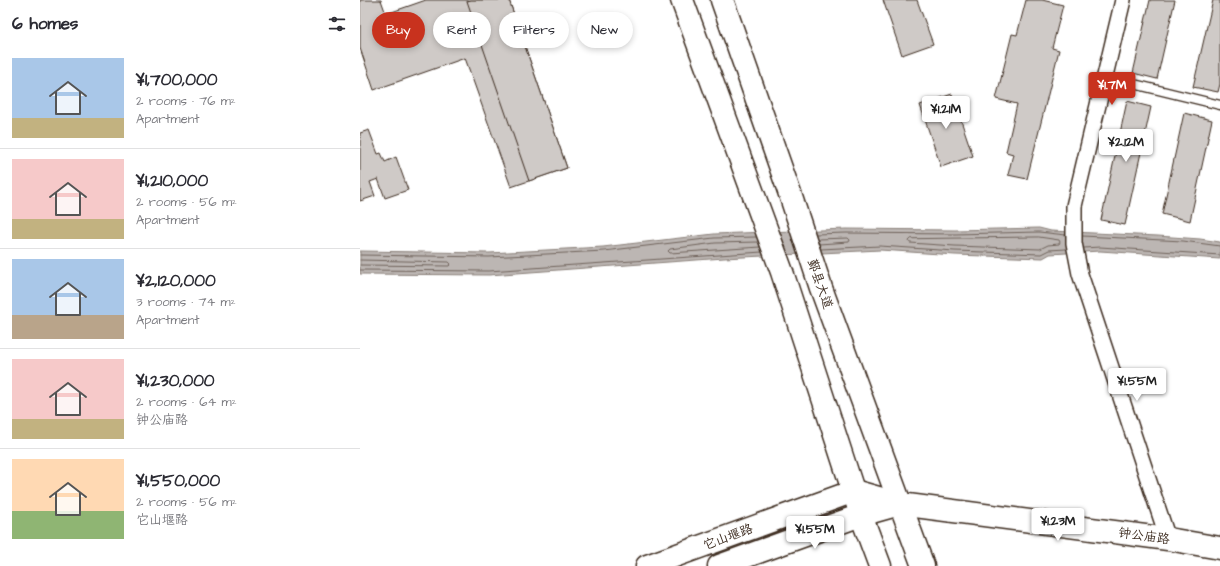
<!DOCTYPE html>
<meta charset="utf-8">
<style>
:root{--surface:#fff;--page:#f7f7f7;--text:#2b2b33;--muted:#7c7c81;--line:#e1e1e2;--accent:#c8321e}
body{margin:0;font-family:"Architects Daughter","LXGW WenKai TC",sans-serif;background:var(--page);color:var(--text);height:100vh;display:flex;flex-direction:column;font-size:15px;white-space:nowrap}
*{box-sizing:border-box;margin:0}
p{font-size:13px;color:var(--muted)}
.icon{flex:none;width:22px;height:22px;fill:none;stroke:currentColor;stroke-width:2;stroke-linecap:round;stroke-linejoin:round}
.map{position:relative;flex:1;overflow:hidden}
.drawer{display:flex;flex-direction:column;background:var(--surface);width:360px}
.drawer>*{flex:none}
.top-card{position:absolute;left:12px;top:12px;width:380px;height:36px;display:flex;gap:8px}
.price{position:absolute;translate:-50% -34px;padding:0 9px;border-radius:4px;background:#fff;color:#222;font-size:13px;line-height:26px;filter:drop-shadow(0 1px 2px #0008)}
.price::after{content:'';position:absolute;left:50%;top:24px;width:12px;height:9px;margin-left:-6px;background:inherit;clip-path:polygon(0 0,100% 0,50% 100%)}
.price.selected{background:var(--accent);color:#fff}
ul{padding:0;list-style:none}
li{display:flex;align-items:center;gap:12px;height:100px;padding:0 12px}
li+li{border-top:1px solid var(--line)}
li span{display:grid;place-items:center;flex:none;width:112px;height:80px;border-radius:0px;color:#555}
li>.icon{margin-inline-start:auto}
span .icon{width:48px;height:48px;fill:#fffc;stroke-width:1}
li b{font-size:17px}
h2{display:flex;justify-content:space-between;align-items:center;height:48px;padding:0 12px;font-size:17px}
.chip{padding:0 14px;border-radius:18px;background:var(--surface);box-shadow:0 2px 6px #0003;font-size:14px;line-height:36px}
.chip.selected{background:var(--accent);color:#fff}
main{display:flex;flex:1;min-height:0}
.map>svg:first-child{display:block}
.water{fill:#bcb6b3;stroke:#887e77}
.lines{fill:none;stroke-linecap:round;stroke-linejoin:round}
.shore{stroke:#6f625a;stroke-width:1}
.building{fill:#cfcac7;stroke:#3b2a1e}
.lane-casing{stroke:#3b2a1e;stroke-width:11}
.street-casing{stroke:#3b2a1e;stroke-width:18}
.secondary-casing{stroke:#3b2a1e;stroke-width:25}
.primary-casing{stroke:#3b2a1e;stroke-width:25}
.lane{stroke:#fff;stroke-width:8}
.street{stroke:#fff;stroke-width:15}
.secondary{stroke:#fff;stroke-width:22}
.primary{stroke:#fff;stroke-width:22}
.labels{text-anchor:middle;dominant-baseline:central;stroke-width:3.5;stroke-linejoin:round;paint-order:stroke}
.street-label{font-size:13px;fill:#3b2a1e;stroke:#fff}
</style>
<main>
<section class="drawer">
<h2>6 homes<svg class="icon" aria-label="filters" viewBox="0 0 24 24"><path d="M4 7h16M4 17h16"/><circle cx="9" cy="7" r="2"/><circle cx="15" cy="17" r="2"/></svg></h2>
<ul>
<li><span style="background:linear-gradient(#a9c7e8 75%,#c2b280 0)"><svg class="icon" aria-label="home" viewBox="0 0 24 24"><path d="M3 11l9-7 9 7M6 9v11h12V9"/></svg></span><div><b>¥1,700,000</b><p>2 rooms · 76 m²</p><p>Apartment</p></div></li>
<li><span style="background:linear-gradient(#f6c9c9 75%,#c2b280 0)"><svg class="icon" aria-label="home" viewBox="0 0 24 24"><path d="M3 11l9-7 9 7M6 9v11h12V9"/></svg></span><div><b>¥1,210,000</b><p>2 rooms · 56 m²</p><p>Apartment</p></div></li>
<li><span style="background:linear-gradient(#a9c7e8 70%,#b9a48a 0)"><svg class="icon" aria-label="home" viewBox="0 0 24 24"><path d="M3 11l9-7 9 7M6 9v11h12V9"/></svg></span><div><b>¥2,120,000</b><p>3 rooms · 74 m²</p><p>Apartment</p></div></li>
<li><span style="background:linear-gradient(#f6c9c9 75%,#c2b280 0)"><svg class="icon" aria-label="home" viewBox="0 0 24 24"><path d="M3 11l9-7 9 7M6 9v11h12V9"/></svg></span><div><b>¥1,230,000</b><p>2 rooms · 64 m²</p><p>钟公庙路</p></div></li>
<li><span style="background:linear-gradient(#ffd9b3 65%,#8fb573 0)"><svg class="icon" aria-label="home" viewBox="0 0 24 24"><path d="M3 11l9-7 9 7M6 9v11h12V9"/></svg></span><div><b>¥1,550,000</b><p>2 rooms · 56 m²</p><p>它山堰路</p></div></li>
</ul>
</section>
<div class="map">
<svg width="860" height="566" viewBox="0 0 860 566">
<rect width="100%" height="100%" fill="#fff"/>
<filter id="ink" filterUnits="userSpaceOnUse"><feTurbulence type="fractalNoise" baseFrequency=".025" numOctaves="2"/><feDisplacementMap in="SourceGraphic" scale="8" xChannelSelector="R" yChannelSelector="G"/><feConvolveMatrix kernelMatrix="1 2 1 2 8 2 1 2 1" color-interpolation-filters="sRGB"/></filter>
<g filter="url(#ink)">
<path class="water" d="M679 228 691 231 798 236 840 239 860 242V259L740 251 690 254 683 258 595 255 520 250 364 258 129 275 0 274V251L129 253 243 247 354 234 486 229 595 230Z"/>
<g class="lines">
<g class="shore">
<path d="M456 234 486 233 595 234 679 232 706 235"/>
<path d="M722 236 823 241 860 246"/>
<path d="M679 237 699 240 700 242 699 244 688 245 680 249 595 246 550 243 549 241 551 239Z"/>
<path d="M458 239 488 238 490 240 489 242 459 244"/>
<path d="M398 242 355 243 310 249 308 251 310 253 400 247"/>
<path d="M724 248 740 247 860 255"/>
<path d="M461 249 520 246 595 251 681 254 689 250 706 249"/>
<path d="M0 255 129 257 244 251 354 238 396 237"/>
<path d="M0 260 89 262 91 264 89 266 0 265"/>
<path d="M0 270 129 271 402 252"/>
</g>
</g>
<g class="building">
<path d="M0 0H21L26 14 66 0H149L207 168 151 187 105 58 14 90 0 48Z"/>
<path d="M111 0H149L207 168 169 181 107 1Z"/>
<path d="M523 0H557L573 44 542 55Z"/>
<path d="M666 0H682L703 5 692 48 699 50 667 179 648 175 653 154 646 152 657 104 636 99 652 34 657 35Z"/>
<path d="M790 0H815L797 79 773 73Z"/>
<path d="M853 0H860V84L858 92 833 87Z"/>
<path d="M592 94 613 156 581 167 560 105Z"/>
<path d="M767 101 791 107 765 225 741 220Z"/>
<path d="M824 113 852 120 830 221 802 214Z"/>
<path d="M9 130 18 154 21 153 25 162 36 157 48 190 25 198 18 179 10 182 15 196 0 201V133Z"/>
</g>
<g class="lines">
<g class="lane-casing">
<path id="lane" d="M745 77 860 105"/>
</g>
<g class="street-casing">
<path id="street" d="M763 0 714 206V243L720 274 808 539"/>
</g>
<g class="secondary-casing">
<g id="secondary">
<path d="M287 566 494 491 540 504 808 539 860 548"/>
<path d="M359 566 501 515 540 504"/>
</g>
</g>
<g class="primary-casing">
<g id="primary">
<path d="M322 0 422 272 501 515 520 566"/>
<path d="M362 0 430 194 461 288 563 566"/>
</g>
</g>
<use href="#lane" class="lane"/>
<use href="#street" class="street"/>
<use href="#secondary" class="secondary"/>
<use href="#primary" class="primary"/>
</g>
</g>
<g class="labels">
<g class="street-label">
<text transform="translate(460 284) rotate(71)">鄞县大道</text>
<text transform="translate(784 536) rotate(8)">钟公庙路</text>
<text transform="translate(368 537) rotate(-20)">它山堰路</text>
</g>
</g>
</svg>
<b class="price selected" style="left:752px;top:106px">¥1.7M</b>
<b class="price" style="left:586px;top:130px">¥1.21M</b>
<b class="price" style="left:766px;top:163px">¥2.12M</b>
<b class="price" style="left:777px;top:402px">¥1.55M</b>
<b class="price" style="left:698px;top:542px">¥1.23M</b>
<b class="price" style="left:455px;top:550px">¥1.55M</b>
<div class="top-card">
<a class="chip selected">Buy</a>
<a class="chip">Rent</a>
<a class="chip">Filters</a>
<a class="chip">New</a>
</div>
</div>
</main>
